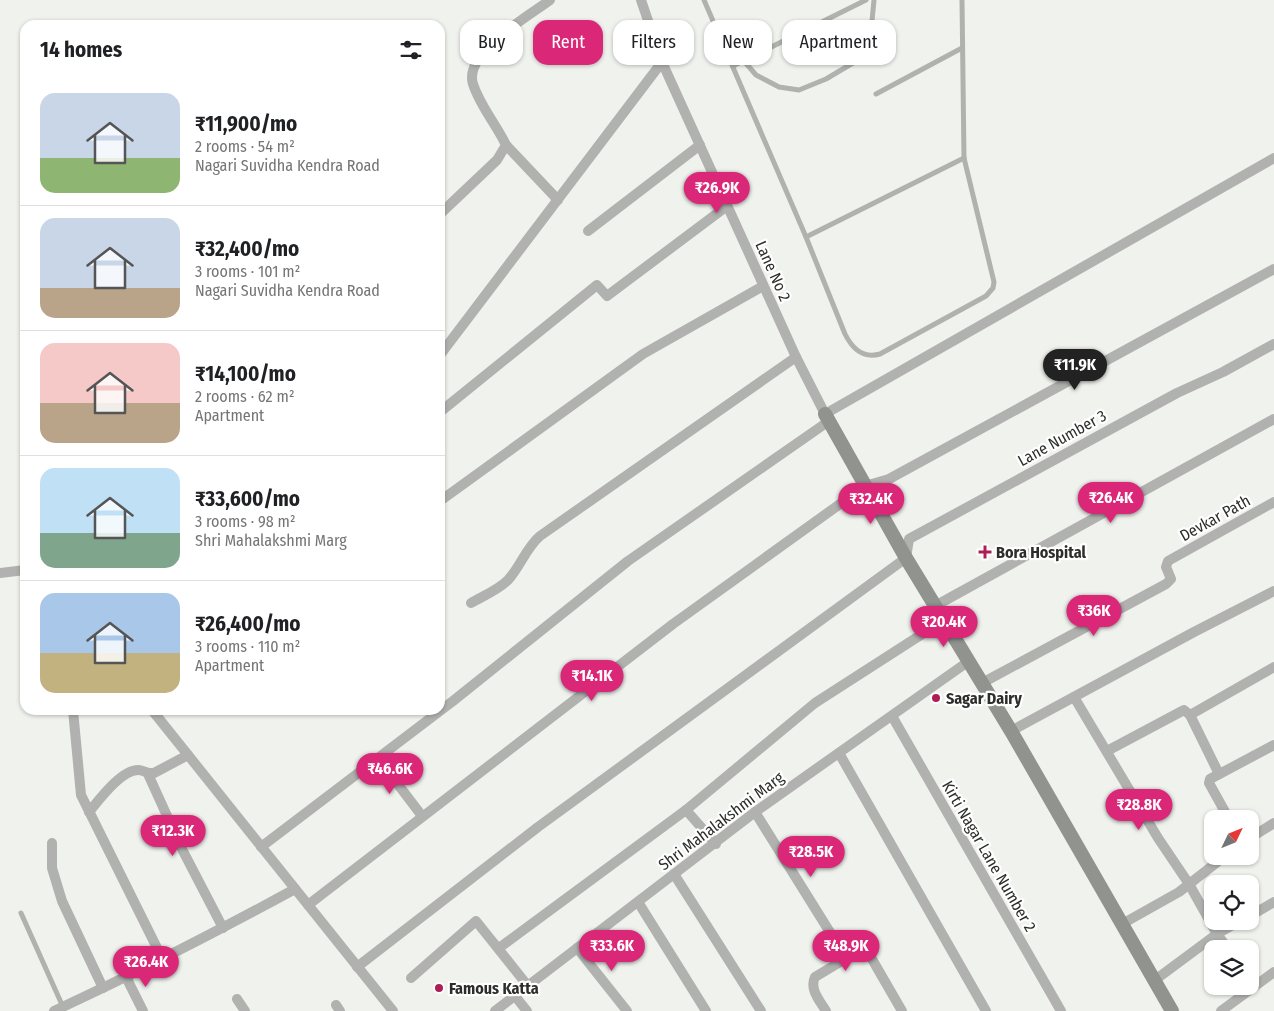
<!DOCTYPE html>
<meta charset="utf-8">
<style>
:root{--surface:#fff;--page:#f2f2f2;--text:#202124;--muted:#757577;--line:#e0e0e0;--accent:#db2777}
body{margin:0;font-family:"Fira Sans Condensed",sans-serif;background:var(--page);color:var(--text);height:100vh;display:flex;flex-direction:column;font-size:19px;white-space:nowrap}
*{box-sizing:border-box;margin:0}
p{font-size:16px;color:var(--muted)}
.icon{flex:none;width:28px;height:28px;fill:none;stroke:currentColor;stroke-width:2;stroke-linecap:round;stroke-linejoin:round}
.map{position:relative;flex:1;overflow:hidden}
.details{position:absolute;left:20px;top:20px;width:425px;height:695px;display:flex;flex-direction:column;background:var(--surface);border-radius:15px;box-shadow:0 1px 4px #0004}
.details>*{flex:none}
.banner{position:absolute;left:460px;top:20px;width:475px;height:45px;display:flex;gap:10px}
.needle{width:32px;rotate:47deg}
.controls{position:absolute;left:1204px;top:810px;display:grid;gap:10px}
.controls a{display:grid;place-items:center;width:55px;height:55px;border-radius:10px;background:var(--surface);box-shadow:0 1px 4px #0004;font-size:25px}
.price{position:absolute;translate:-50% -42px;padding:0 11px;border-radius:18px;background:var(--accent);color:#fff;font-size:16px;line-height:32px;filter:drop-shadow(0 1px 2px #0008)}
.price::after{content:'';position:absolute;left:50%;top:30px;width:15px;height:11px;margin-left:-8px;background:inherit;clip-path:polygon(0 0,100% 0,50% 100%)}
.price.selected{background:#222;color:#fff}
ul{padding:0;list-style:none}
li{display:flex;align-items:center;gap:15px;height:125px;padding:0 20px}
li+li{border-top:1px solid var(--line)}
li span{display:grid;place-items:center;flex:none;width:140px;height:100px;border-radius:15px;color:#555}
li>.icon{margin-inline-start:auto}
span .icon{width:60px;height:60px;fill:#fffc;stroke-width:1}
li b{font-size:21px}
h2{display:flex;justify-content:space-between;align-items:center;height:60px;padding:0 20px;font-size:21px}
.chip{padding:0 18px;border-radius:15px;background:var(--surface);box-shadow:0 1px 4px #0004;font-size:18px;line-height:45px}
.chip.selected{background:var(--accent);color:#fff}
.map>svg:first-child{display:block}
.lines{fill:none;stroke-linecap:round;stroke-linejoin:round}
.lane{stroke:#b1b2af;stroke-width:5}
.street{stroke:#b1b2af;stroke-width:10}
.secondary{stroke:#91938f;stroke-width:14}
.poi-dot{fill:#ad1e57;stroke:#fefffe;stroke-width:2}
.labels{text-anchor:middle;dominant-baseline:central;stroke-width:4.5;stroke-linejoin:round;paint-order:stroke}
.street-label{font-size:16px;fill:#2d2d2b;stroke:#fefffe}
.poi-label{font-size:16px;font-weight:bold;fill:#2d2d2b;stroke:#fefffe;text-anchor:start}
</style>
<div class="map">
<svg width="1274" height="1011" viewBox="0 0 1274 1011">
<rect width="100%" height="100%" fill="#f0f2ed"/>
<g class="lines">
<g class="lane">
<path d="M704 0 806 237 845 334C852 348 863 359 880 354L986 296 993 288 994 282 964 158 962 0"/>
<path d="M744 61 756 75 779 87 799 90 826 79 853 63 866 44 872 21 874 0"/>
<path d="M733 66 866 0"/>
<path d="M876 94 962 48"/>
<path d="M806 237 964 158"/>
<path d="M21 913 63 1007"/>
</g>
<g class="street">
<path d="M641 0 662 62 796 357 825 414 1274 158"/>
<path d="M506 145 558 200"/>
<path d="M440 214 497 160 506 145C496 124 480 106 473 84 463 53 529 16 550 0"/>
<path d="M588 231 700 145"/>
<path d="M440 355 662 62"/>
<path d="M440 412 597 285 607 296 727 206"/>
<path d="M440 501 643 354 763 286"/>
<path d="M0 573 25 570"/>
<path d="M471 603C483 596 498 590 508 580 520 567 526 548 540 536L796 357"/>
<path d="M935 606 1274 419"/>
<path d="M982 683 1166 584 1171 579 1166 567 1168 561 1274 502"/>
<path d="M1074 697 1158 838 1189 884 1217 934 1228 949"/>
<path d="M73 710 81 795 162 958"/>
<path d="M152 710 393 1011"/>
<path d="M1190 715 1274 667"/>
<path d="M892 716 1061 1011"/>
<path d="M1011 731 1194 632 1274 591"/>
<path d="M1107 751 1184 710 1190 715 1219 774"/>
<path d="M839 753 986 1011"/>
<path d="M378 758 422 816"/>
<path d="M148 774 183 851 223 928"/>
<path d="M686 810 716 844"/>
<path d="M89 812C99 800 121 770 138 770 144 770 147 774 154 773L188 755"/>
<path d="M755 812 846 958"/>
<path d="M1229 819 1209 783 1210 779 1274 745"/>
<path d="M1250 838 1274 823"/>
<path d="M52 843V868L62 901 103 988"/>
<path d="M261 847 453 701 628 561 829 421"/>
<path d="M674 874 761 1011"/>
<path d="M638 902 706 1011"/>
<path d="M308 905 673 624 865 486 889 479 1274 269"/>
<path d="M1250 916 1274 902"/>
<path d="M1122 924 1179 892 1225 856"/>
<path d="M499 948 686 810 815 703 944 620"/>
<path d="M577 948 627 1011"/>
<path d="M357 967 538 827 906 558 909 539 1177 393 1223 372 1274 344"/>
<path d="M126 977 143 1011"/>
<path d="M411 978 476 921 528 986"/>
<path d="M1155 980 1217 934 1240 921"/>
<path d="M515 996 527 1011"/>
<path d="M237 999 245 1011"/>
<path d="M336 1005 340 1011"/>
<path d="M54 1011C136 973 216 932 295 889"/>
<path d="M495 1011 755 812 969 661"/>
<path d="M826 1011C820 1001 809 989 815 977L865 947 902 1011"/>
<path d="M1221 1011 1274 972"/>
</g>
<path class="secondary" d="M825 414 906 558 1011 731 1172 1011"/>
</g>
<g class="poi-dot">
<path d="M982.5 544.5h5v5h5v5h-5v5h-5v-5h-5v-5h5z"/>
<circle cx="936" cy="698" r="5"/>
<circle cx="439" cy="988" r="5"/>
</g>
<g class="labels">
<g class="street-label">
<text transform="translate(773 271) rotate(66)">Lane No 2</text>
<text transform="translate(1062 438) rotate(-29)">Lane Number 3</text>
<text transform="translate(1215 518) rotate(-29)">Devkar Path</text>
<text transform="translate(721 821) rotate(-37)">Shri Mahalakshmi Marg</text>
<text transform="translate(989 856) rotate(60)">Kirti Nagar Lane Number 2</text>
</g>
<g class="poi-label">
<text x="996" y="552">Bora Hospital</text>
<text x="946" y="698">Sagar Dairy</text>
<text x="449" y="988">Famous Katta</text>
</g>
</g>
</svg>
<div class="controls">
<a><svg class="needle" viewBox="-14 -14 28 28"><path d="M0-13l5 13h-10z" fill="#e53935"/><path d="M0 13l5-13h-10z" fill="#757577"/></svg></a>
<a><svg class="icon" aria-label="locate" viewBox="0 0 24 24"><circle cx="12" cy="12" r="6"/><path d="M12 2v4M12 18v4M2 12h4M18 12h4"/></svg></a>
<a><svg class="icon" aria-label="layers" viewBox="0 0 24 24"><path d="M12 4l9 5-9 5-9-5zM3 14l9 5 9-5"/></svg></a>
</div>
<b class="price" style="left:717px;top:214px">₹26.9K</b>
<b class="price selected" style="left:1075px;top:391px">₹11.9K</b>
<b class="price" style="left:1111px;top:524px">₹26.4K</b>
<b class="price" style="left:871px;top:525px">₹32.4K</b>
<b class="price" style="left:1094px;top:637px">₹36K</b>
<b class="price" style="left:944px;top:648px">₹20.4K</b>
<b class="price" style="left:592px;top:702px">₹14.1K</b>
<b class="price" style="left:390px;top:795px">₹46.6K</b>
<b class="price" style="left:1139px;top:831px">₹28.8K</b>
<b class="price" style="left:173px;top:857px">₹12.3K</b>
<b class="price" style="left:811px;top:878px">₹28.5K</b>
<b class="price" style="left:612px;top:972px">₹33.6K</b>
<b class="price" style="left:846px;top:972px">₹48.9K</b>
<b class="price" style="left:146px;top:988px">₹26.4K</b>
<div class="banner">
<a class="chip">Buy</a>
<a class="chip selected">Rent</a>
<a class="chip">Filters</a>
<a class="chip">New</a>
<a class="chip">Apartment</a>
</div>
<section class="details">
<h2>14 homes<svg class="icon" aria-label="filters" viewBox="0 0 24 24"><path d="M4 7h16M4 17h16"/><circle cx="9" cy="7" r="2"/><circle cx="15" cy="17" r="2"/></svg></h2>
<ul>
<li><span style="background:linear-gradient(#c9d6e8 65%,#8fb573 0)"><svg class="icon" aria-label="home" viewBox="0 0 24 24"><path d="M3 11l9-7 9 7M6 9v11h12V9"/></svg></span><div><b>₹11,900/mo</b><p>2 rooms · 54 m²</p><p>Nagari Suvidha Kendra Road</p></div></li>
<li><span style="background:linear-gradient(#c9d6e8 70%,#b9a48a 0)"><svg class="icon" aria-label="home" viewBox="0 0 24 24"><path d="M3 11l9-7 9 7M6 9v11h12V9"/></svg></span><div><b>₹32,400/mo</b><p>3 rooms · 101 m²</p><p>Nagari Suvidha Kendra Road</p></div></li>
<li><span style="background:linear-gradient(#f6c9c9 60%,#b9a48a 0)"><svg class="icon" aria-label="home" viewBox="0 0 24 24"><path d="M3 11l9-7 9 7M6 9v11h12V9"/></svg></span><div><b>₹14,100/mo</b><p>2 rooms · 62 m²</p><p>Apartment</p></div></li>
<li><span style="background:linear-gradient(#bfe0f5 65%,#7fa58c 0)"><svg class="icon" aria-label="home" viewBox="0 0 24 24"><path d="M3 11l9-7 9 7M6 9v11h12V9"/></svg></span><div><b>₹33,600/mo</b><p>3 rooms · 98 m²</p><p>Shri Mahalakshmi Marg</p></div></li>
<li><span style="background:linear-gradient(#a9c7e8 60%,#c2b280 0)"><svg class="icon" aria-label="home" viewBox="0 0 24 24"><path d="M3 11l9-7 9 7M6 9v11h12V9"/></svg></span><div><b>₹26,400/mo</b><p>3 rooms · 110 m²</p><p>Apartment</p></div></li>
</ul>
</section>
</div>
